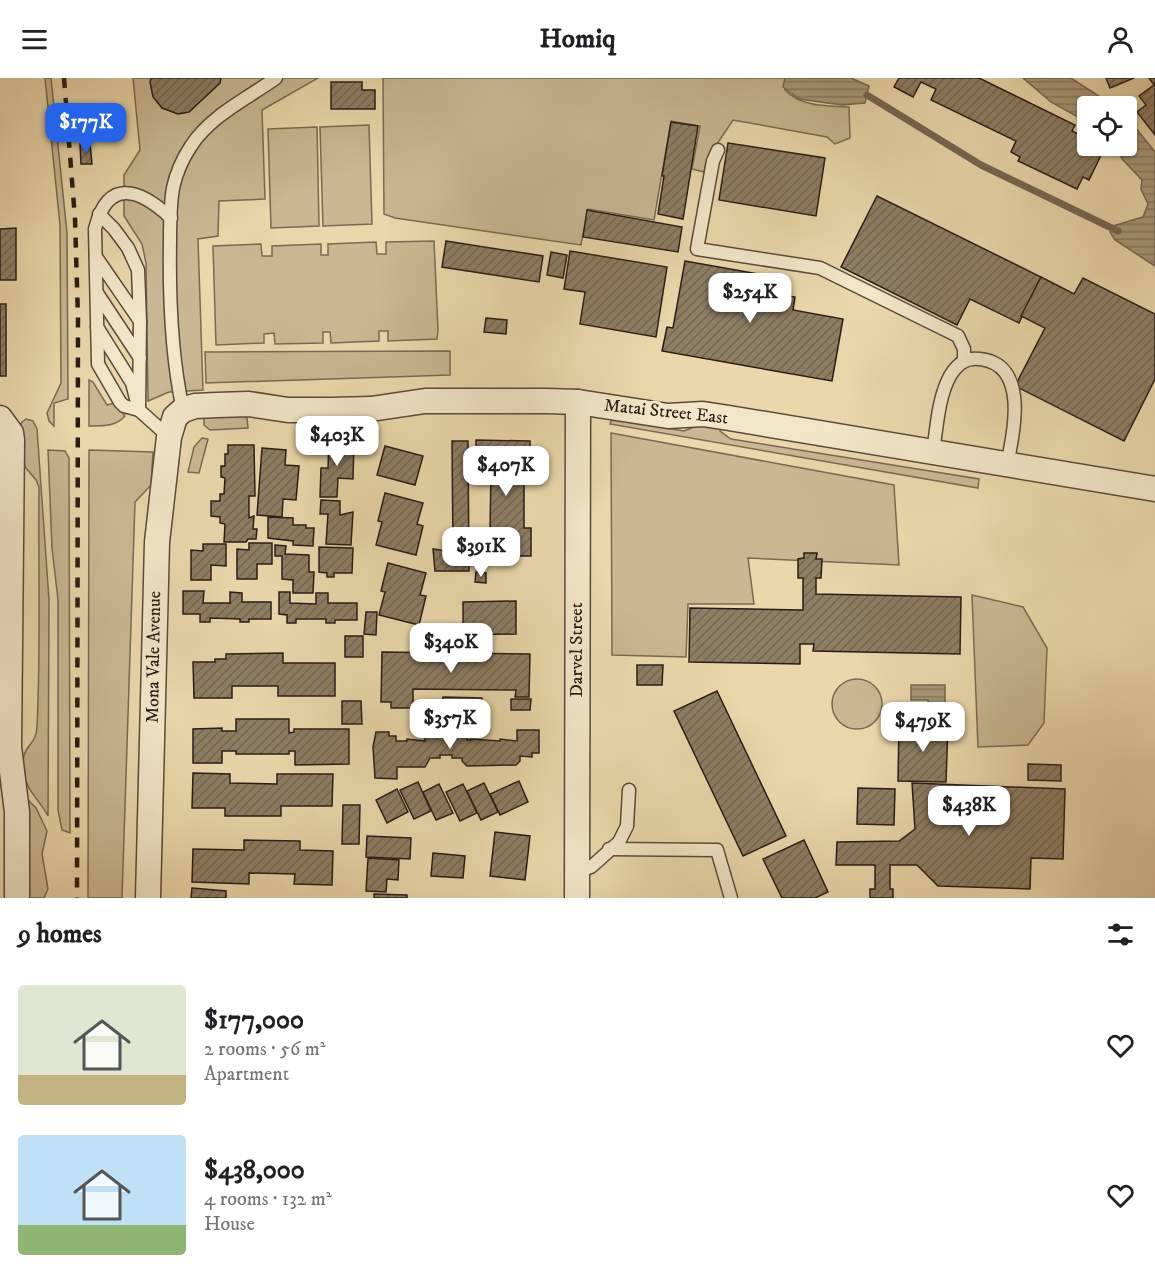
<!DOCTYPE html>
<meta charset="utf-8">
<style>
:root{--surface:#fff;--page:#f6f6f6;--text:#202124;--muted:#757577;--accent:#2563eb}
body{margin:0;font-family:"IM FELL DW Pica",serif;background:var(--page);color:var(--text);height:100vh;display:flex;flex-direction:column;font-size:22px;white-space:nowrap}
*{box-sizing:border-box;margin:0}
p{font-size:20px;color:var(--muted)}
.icon{flex:none;width:33px;height:33px;fill:none;stroke:currentColor;stroke-width:2;stroke-linecap:round;stroke-linejoin:round}
.map{position:relative;height:820px;overflow:hidden}
.panel{display:flex;flex-direction:column;background:var(--surface);flex:1}
.panel>*{flex:none}
.fabs{position:absolute;left:1077px;top:18px;display:grid;gap:12px}
.fabs a{display:grid;place-items:center;width:60px;height:60px;border-radius:6px;background:var(--surface);box-shadow:0 2px 4px #0004;font-size:30px}
.price{position:absolute;translate:-50% -51px;padding:0 14px;border-radius:12px;background:#fff;color:#222;font-size:20px;line-height:39px;filter:drop-shadow(0 2px 3px #0008)}
.price::after{content:'';position:absolute;left:50%;top:36px;width:18px;height:14px;margin-left:-9px;background:inherit;clip-path:polygon(0 0,100% 0,50% 100%)}
.price.selected{background:var(--accent);color:#fff}
ul{padding:0;list-style:none}
li{display:flex;align-items:center;gap:18px;height:150px;padding:0 18px}
li span{display:grid;place-items:center;flex:none;width:168px;height:120px;border-radius:6px;color:#555}
li>.icon{margin-inline-start:auto}
span .icon{width:72px;height:72px;fill:#fffc;stroke-width:1}
li b{font-size:26px}
h2{display:flex;justify-content:space-between;align-items:center;height:72px;padding:0 18px;font-size:26px}
header{display:flex;justify-content:space-between;align-items:center;height:78px;padding:0 18px;background:var(--surface);font-size:27px;font-weight:700}
.map>svg:first-child{display:block}
.green{fill:#c9b891;stroke:#786a54;stroke-width:1.5}
.water{fill:url(#water-rules);stroke:#756652;stroke-width:1.5}
.lines{fill:none;stroke-linecap:round;stroke-linejoin:round}
.stream{stroke:#756652;stroke-width:7}
.building{fill:url(#building-hatch);stroke:#281c18;stroke-width:1.5}
.lane-casing{stroke:#584b3c;stroke-width:15}
.street-casing{stroke:#584b3c;stroke-width:27}
.lane{stroke:#f1e6c8;stroke-width:12}
.street{stroke:#f1e6c8;stroke-width:24}
.rail{stroke:#281c18;stroke-width:4.5;stroke-dasharray:10 10;stroke-linecap:butt}
.labels{text-anchor:middle;dominant-baseline:central;stroke-width:6;stroke-linejoin:round;paint-order:stroke}
.street-label{font-size:18px;fill:#281c18;stroke:#f1e6c8}
</style>
<header><svg class="icon" aria-label="menu" viewBox="0 0 24 24"><path d="M4 6h16M4 12h16M4 18h16"/></svg>Homiq<svg class="icon" aria-label="person" viewBox="0 0 24 24"><circle cx="12" cy="8" r="4"/><path d="M4 21q1-7 8-7t8 7"/></svg></header>
<div class="map">
<svg width="1155" height="820" viewBox="0 0 1155 820">
<defs>
<pattern id="water-rules" width="6" height="5" patternUnits="userSpaceOnUse" patternTransform="scale(1.5)"><rect width="6" height="5" fill="#a89878"/><path d="M0 2.5h6" fill="none" stroke="#897b61"/></pattern>
<pattern id="building-hatch" width="6" height="6" patternUnits="userSpaceOnUse" patternTransform="scale(1.5)"><rect width="6" height="6" fill="#8d7e64"/><path d="M-1 1l2-2M0 6l6-6M5 7l2-2" fill="none" stroke="#736651"/></pattern>
</defs>
<rect width="100%" height="100%" fill="#ead8aa"/>
<filter id="stains"><feTurbulence type="fractalNoise" baseFrequency=".00333" numOctaves="4"/><feColorMatrix values="0 0 0 0 .2 0 0 0 0 .09 0 0 0 0 .02 0 0 0 .5 -.17"/></filter>
<radialGradient id="worn" r=".72"><stop offset=".6" stop-color="#630" stop-opacity="0"/><stop offset="1" stop-color="#630" stop-opacity=".3"/></radialGradient>
<g class="green">
<path d="M45 0H51L67 155 68 321 54 325V348L49 343 47 335 61 305 60 147Z"/>
<path d="M133 0H318L262 32 265 121 219 123 218 158 198 161 203 312 169 314 148 323 146 185 142 166 124 138V97L140 72Z"/>
<path d="M383 0H788L785 12C801 29 827 28 849 29L850 60 835 66 827 59 733 42 707 81 704 94 692 91 700 48 671 43 654 142 588 131 581 167 395 140 384 136Z"/>
<path d="M369 47 372 146 323 148 320 49Z"/>
<path d="M317 49 319 148 271 150 268 51Z"/>
<path d="M434 163 438 252 437 261 388 263V253H379V263L331 265 330 254H323V265L275 266 274 255 264 256V265L216 267 213 168 261 166 262 178H272V168L321 166V177H328V166L376 164 377 176H386V164Z"/>
<path d="M450 273V297L206 305 205 274Z"/>
<path d="M89 302 93 304 107 327 114 325 125 338C115 349 103 348 89 348Z"/>
<path d="M234 335 247 340 248 350 210 352 204 347V337Z"/>
<path d="M26 341 33 343 37 351 49 522 48 738C40 722 26 713 24 695 19 665 36 671 37 649 41 569 38 489 39 409L36 402 26 390 23 383 24 365 20 348 22 344Z"/>
<path d="M612 341 684 353 699 347 720 348V353L731 361 979 401 978 410 610 346Z"/>
<path d="M611 355 894 407 899 487 748 480 754 526H688L686 579 612 577Z"/>
<path d="M202 360 208 361 199 395 188 394 194 369Z"/>
<path d="M48 372 65 373 69 380 70 755 62 752 58 732V522L52 470Z"/>
<path d="M89 372 153 374 151 407 135 424 122 820H88Z"/>
<path d="M972 517 1023 529 1047 570 1044 645 1028 667 978 669Z"/>
<circle cx="857" cy="626" r="25"/>
<path d="M28 722 36 730 47 753 42 776 48 811 44 820H29Z"/>
</g>
<g class="water">
<path d="M785 0H851L869 8 865 25 842 27 799 21 783 9Z"/>
<path d="M1023 0H1071L1114 28H1088L1087 44 1051 24Z"/>
<path d="M1127 39 1155 74V188L1115 162 1110 154 1113 148 1143 139 1148 126 1141 111 1142 102 1123 82 1114 68H1126Z"/>
<path d="M911 607H945V635H929L928 622H911Z"/>
</g>
<g class="lines">
<path class="stream" d="M867 17 981 87 1118 153"/>
</g>
<g class="building">
<path d="M151 0H221L220 5 189 34 178 36 162 30 153 19 150 4Z"/>
<path d="M899 0H979L1075 47 1072 53 1088 61V68L1105 69 1089 102 1083 99 1077 111 1018 83 1020 79 1011 74 1016 63 931 22 936 11 921 4 913 19 894 9Z"/>
<path d="M1106 0H1134L1110 10Z"/>
<path d="M1149 0H1155V57L1137 34 1146 27 1139 18 1154 7Z"/>
<path d="M331 4H362V12H375V31H331Z"/>
<path d="M671 44 698 48 683 141 658 136 664 98H662Z"/>
<path d="M90 65 92 86H81L80 66Z"/>
<path d="M728 65 825 80 816 138 719 122Z"/>
<path d="M877 118 1041 199 1019 245 970 221 957 247 841 189Z"/>
<path d="M587 132 682 149 678 174 583 159Z"/>
<path d="M16 150V202H0V151Z"/>
<path d="M446 163 543 178 539 204 442 189Z"/>
<path d="M570 173 667 189 656 259 580 246 585 214 564 211Z"/>
<path d="M551 174 567 177 563 200 547 197Z"/>
<path d="M685 183 787 201 784 217 795 219 793 232 843 241 832 303 662 273 667 249 673 250Z"/>
<path d="M1041 199 1074 216 1083 200 1155 236V301L1124 363 1015 308 1045 250 1021 238Z"/>
<rect x="0" y="226" width="6" height="72"/>
<path d="M486 240 507 242 506 256 484 254Z"/>
<path d="M329 362 354 363 353 401 338 400 337 419H320L321 390H328Z"/>
<path d="M476 362 530 363V394H524V450H531V478H482V452H490L491 394H476Z"/>
<path d="M452 363H468L469 493H435L433 471 453 474Z"/>
<path d="M228 367H254L255 418H249V440L254 438 253 451H257L256 461H248L246 464H224L225 446 220 445V439L211 438V423H220V416H224L225 400 221 399V388H225V376H228Z"/>
<path d="M385 368 423 378 415 407 377 397Z"/>
<path d="M262 370 286 372 285 387 299 388 296 422 283 421 282 439 257 437Z"/>
<path d="M385 415 423 425 417 446 423 448 416 477 376 467 382 444 378 443Z"/>
<path d="M321 422 340 423V437L353 434 351 467 326 466 328 436H320Z"/>
<path d="M268 439 293 440V447H306V450H314L313 468 293 467V463L268 460Z"/>
<path d="M249 465H272V486H257V501H237V471L249 472Z"/>
<path d="M203 466H226V488L211 487V502H191V472L203 473Z"/>
<path d="M275 467 286 468 285 476 309 477V494H314L313 515H293V502L282 501V478H275Z"/>
<path d="M319 469 353 470 352 495H334V499H327V495L319 494Z"/>
<path d="M804 475H817L816 481H822L821 500H816V516L961 519 960 576 813 573 814 566H800V586L689 584 690 530 803 532V500H798V481L804 480Z"/>
<path d="M388 485 426 495 420 517 426 518 419 547 379 537 385 514 381 513Z"/>
<path d="M476 494 486 495V505L475 504Z"/>
<path d="M183 513H204L203 525H230V514L242 515V524H271V541H249V544H240V541L210 540V544H200V536H183Z"/>
<path d="M279 514H290V525L316 526V515H328V525H357V542H335V545H326V541H296V545H287V537L279 536Z"/>
<path d="M516 523V556L463 557V524Z"/>
<path d="M366 534H377L376 557 364 556Z"/>
<rect x="345" y="558" width="18" height="21"/>
<path d="M382 574 530 576 529 619H515L516 612 413 611V630H391V624H381Z"/>
<path d="M283 575V585H335V618H278V608H232V620H194L193 584H215V581H226V576Z"/>
<path d="M637 587H663L662 607H637Z"/>
<path d="M717 613 786 758 743 778 674 633Z"/>
<path d="M443 619 482 620V631H442Z"/>
<path d="M511 621H531L530 632H511Z"/>
<path d="M342 623H361L362 646H342Z"/>
<path d="M236 641H289V655L294 654V651H349V686L295 687V673H289V676H236V673H222V685H193V651L222 650V653H236Z"/>
<path d="M899 646 948 647 946 704 898 703Z"/>
<path d="M425 651 468 652 467 662H471V661L500 663V661L517 663V652H539V675H532V679L520 678V683L516 687 467 688 462 683V680H452V677H440V680H430L425 689H397V701L375 700 373 669 376 654H389V658H396V663H407V661L425 663Z"/>
<path d="M1028 686 1061 687V703L1028 702Z"/>
<path d="M193 695 230 696V705L277 706V696H333L332 728H281V738H225V730H192Z"/>
<path d="M519 703 528 724 500 737 490 716Z"/>
<path d="M418 704 431 733 414 741 400 712Z"/>
<path d="M484 705 498 734 481 742 467 713Z"/>
<path d="M912 705 1065 711 1063 781 1031 780 1030 811 938 808 917 787H890V811H893V820H870V811H875V787H836L837 764 899 763 915 751Z"/>
<path d="M439 706 453 735 436 742 423 714Z"/>
<path d="M463 706 477 735 460 743 446 714Z"/>
<path d="M858 710 895 711 894 747 857 746Z"/>
<path d="M397 711 408 734 387 745 376 722Z"/>
<path d="M343 727H360L359 766H342Z"/>
<path d="M495 754 530 758 525 802 490 798Z"/>
<path d="M367 758 411 760 410 781 366 779Z"/>
<path d="M244 762 300 763V772L333 773 332 807 294 806 295 796 249 795V806L192 804 193 771 244 772Z"/>
<path d="M804 762 828 814 815 820H782L763 781Z"/>
<path d="M433 775 465 778 463 800 431 798Z"/>
<path d="M368 780 399 782 398 802 387 801 386 814 366 813Z"/>
<path d="M192 810 226 813V820H191Z"/>
<path d="M374 816 407 817V820H374Z"/>
</g>
<g class="lines">
<g class="lane-casing">
<g id="lane">
<path d="M718 72 713 83 697 171 820 190 958 258 964 271V283"/>
<path d="M99 136 114 151 128 170 138 192 140 244 139 332"/>
<path d="M96 179 140 243"/>
<path d="M97 215 140 280"/>
<path d="M97 249 132 305 139 332 169 359"/>
<path d="M139 332 124 328 120 324 98 286 95 151C108 99 140 111 171 140"/>
<path d="M183 332C171 277 169 220 170 164 170 146 170 128 173 110 176 96 183 80 191 68 210 38 248 20 276 0"/>
<path d="M933 373C937 349 938 320 950 298 957 286 966 279 980 281 1029 286 1014 355 1007 386"/>
<path d="M609 771 717 772 731 820"/>
<path d="M577 793 591 789 619 764 627 748 629 712"/>
</g>
</g>
<g class="street-casing">
<g id="street">
<path d="M0 340 11 355 12 362 9 669 17 734V820"/>
<path d="M148 820 157 464 169 359 175 339 183 332 195 328 217 327 249 326 288 332H332L371 331 425 323H547L578 324 668 338 703 336 729 340 1155 411"/>
<path d="M577 820 578 324"/>
</g>
</g>
<use href="#lane" class="lane"/>
<use href="#street" class="street"/>
<path class="rail" d="M64 0 75 141 78 240 77 820"/>
</g>
<g class="labels">
<g class="street-label">
<text transform="translate(666 334) rotate(6)">Matai Street East</text>
<text transform="translate(577 572) rotate(-90)">Darvel Street</text>
<text transform="translate(154 579) rotate(-89)">Mona Vale Avenue</text>
</g>
</g>
<rect width="100%" height="100%" filter="url(#stains)"/>
<rect width="100%" height="100%" fill="url(#worn)"/>
</svg>
<div class="fabs">
<a><svg class="icon" aria-label="locate" viewBox="0 0 24 24"><circle cx="12" cy="12" r="6"/><path d="M12 2v4M12 18v4M2 12h4M18 12h4"/></svg></a>
</div>
<b class="price selected" style="left:86px;top:76px">$177K</b>
<b class="price" style="left:750px;top:246px">$254K</b>
<b class="price" style="left:337px;top:389px">$403K</b>
<b class="price" style="left:506px;top:419px">$407K</b>
<b class="price" style="left:481px;top:500px">$391K</b>
<b class="price" style="left:451px;top:596px">$340K</b>
<b class="price" style="left:450px;top:672px">$357K</b>
<b class="price" style="left:923px;top:675px">$479K</b>
<b class="price" style="left:969px;top:759px">$438K</b>
</div>
<section class="panel">
<h2>9 homes<svg class="icon" aria-label="filters" viewBox="0 0 24 24"><path d="M4 7h16M4 17h16"/><circle cx="9" cy="7" r="2"/><circle cx="15" cy="17" r="2"/></svg></h2>
<ul>
<li><span style="background:linear-gradient(#dfe7d0 75%,#c2b280 0)"><svg class="icon" aria-label="home" viewBox="0 0 24 24"><path d="M3 11l9-7 9 7M6 9v11h12V9"/></svg></span><div><b>$177,000</b><p>2 rooms · 56 m²</p><p>Apartment</p></div><svg class="icon" aria-label="heart" viewBox="0 0 24 24"><path d="M12 20l-8-8c-3-5 5-10 8-4 3-6 11-1 8 4z"/></svg></li>
<li><span style="background:linear-gradient(#bfe0f5 75%,#8fb573 0)"><svg class="icon" aria-label="home" viewBox="0 0 24 24"><path d="M3 11l9-7 9 7M6 9v11h12V9"/></svg></span><div><b>$438,000</b><p>4 rooms · 132 m²</p><p>House</p></div><svg class="icon" aria-label="heart" viewBox="0 0 24 24"><path d="M12 20l-8-8c-3-5 5-10 8-4 3-6 11-1 8 4z"/></svg></li>
</ul>
</section>
